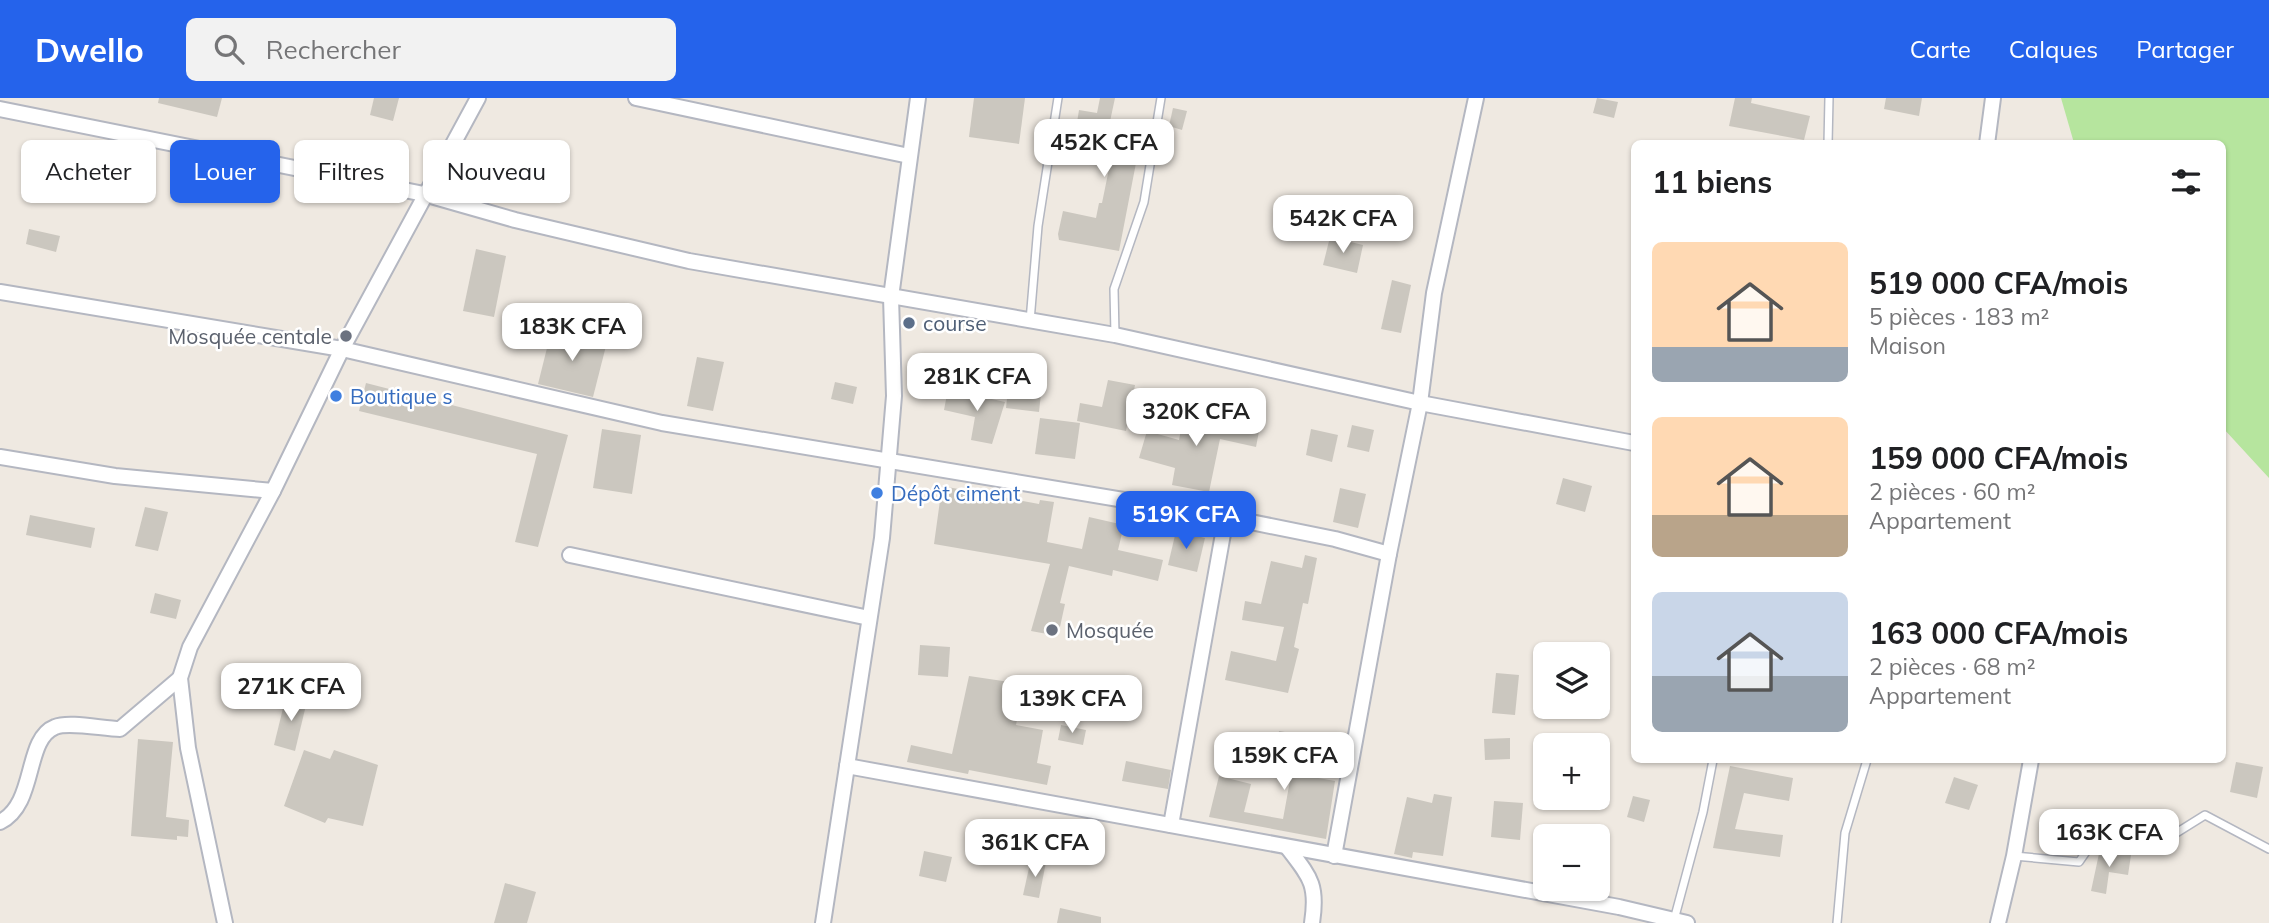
<!DOCTYPE html>
<html lang="fr">
<meta charset="utf-8">
<style>
:root{--surface:#fff;--page:#f2f2f2;--text:#202124;--muted:#757577;--accent:#2563eb}
body{margin:0;font-family:Mulish,sans-serif;background:var(--page);color:var(--text);height:100vh;display:flex;flex-direction:column;font-size:26px;white-space:nowrap}
*{box-sizing:border-box;margin:0}
p{font-size:23px;color:var(--muted)}
.icon{flex:none;width:38px;height:38px;fill:none;stroke:currentColor;stroke-width:2;stroke-linecap:round;stroke-linejoin:round}
.map{position:relative;flex:1;overflow:hidden}
.panel{position:absolute;left:1631px;top:42px;width:595px;height:623px;display:flex;flex-direction:column;background:var(--surface);border-radius:10px;box-shadow:0 2px 5px #0004}
.panel>*{flex:none}
.guide{position:absolute;left:21px;top:42px;width:665px;height:63px;display:flex;gap:14px}
.fabs{position:absolute;left:1533px;top:544px;display:grid;gap:14px}
.fabs a{display:grid;place-items:center;width:77px;height:77px;border-radius:10px;background:var(--surface);box-shadow:0 2px 5px #0004;font-size:35px}
.price{position:absolute;translate:-50% -60px;padding:0 16px;border-radius:14px;background:#fff;color:#222;font-size:23px;line-height:46px;filter:drop-shadow(0 2px 4px #0008)}
.price::after{content:'';position:absolute;left:50%;top:42px;width:21px;height:16px;margin-left:-10px;background:inherit;clip-path:polygon(0 0,100% 0,50% 100%)}
.price.active{background:var(--accent);color:#fff}
ul{padding:0;list-style:none}
li{display:flex;align-items:center;gap:21px;height:175px;padding:0 21px}
li span{display:grid;place-items:center;flex:none;width:196px;height:140px;border-radius:10px;color:#555}
li>.icon{margin-inline-start:auto}
span .icon{width:84px;height:84px;fill:#fffc;stroke-width:1}
li b{font-size:30px}
h2{display:flex;justify-content:space-between;align-items:center;height:84px;padding:0 21px;font-size:30px}
.chip{padding:0 24px;border-radius:10px;background:var(--surface);box-shadow:0 2px 5px #0004;font-size:24px;line-height:63px}
.chip.active{background:var(--accent);color:#fff}
header{display:flex;align-items:center;gap:42px;box-sizing:border-box;height:98px;padding:0 35px;background:var(--accent);color:#fff}
header strong{font-size:33px}
nav{display:flex;gap:38px;margin-inline-start:auto;font-size:24px}
.search{width:490px;height:63px;background:var(--page);display:flex;align-items:center;gap:18px;box-sizing:border-box;padding:0 24px;border-radius:10px;color:var(--muted);font-size:26px}
.map>svg:first-child{display:block}
.green{fill:#b6e59e}
.building{fill:#cbc7bf}
.lines{fill:none;stroke-linecap:round;stroke-linejoin:round}
.lane-casing{stroke:#b4b7c1;stroke-width:10}
.street-casing{stroke:#b4b7c1;stroke-width:18}
.lane{stroke:#fff;stroke-width:7}
.street{stroke:#fff;stroke-width:14}
.service-dot{fill:#5c6f8a;stroke:#fff;stroke-width:2.5}
.worship-dot{fill:#6b7280;stroke:#fff;stroke-width:2.5}
.shop-dot{fill:#3f7fe0;stroke:#fff;stroke-width:2.5}
.labels{text-anchor:middle;dominant-baseline:central;stroke-width:5;stroke-linejoin:round;paint-order:stroke}
.service-label{font-size:21px;fill:#4e5e75;stroke:#fff;text-anchor:start}
.worship-label{font-size:21px;fill:#5b616d;stroke:#fff;text-anchor:end}
.shop-label{font-size:21px;fill:#366cbe;stroke:#fff;text-anchor:start}
</style>
<header>
<strong>Dwello</strong>
<div class="search"><svg class="icon" aria-label="search" viewBox="0 0 24 24"><circle cx="10" cy="10" r="6"/><path d="M15 15l6 6"/></svg>Rechercher</div>
<nav><a>Carte</a><a>Calques</a><a>Partager</a></nav>
</header>
<div class="map">
<svg width="2269" height="825" viewBox="0 0 2269 825">
<rect width="100%" height="100%" fill="#efe9e1"/>
<path class="green" d="M2061 0H2269V380L2223 330 2222 46 2074 45Z"/>
<g class="building">
<path d="M159 0H222L217 19 158 5Z"/>
<path d="M374 0H399L393 23 370 17Z"/>
<path d="M974 0H1025L1019 46 969 39Z"/>
<path d="M1100 0H1115L1109 28 1142 34 1119 153 1059 142 1058 136 1063 113 1096 120 1099 105H1102L1112 56 1073 49 1079 12 1097 15Z"/>
<path d="M1597 0 1618 4 1614 20 1593 15Z"/>
<path d="M1735 0H1752L1751 5 1810 18 1804 42 1729 28Z"/>
<path d="M1886 0H1922L1919 18 1884 11Z"/>
<path d="M1173 10 1187 13 1182 32 1169 28Z"/>
<path d="M29 131 60 138 56 154 26 146Z"/>
<path d="M1330 139 1363 147 1357 175 1323 167Z"/>
<path d="M476 151 506 158 494 219 463 213Z"/>
<path d="M1392 182 1411 187 1401 235 1381 231Z"/>
<path d="M552 230 607 244 593 299 538 286Z"/>
<path d="M697 259 724 264 713 313 687 308Z"/>
<path d="M1009 281 1042 286 1039 314 1006 310Z"/>
<path d="M1108 282 1135 287 1126 333 1077 323 1080 305 1102 309Z"/>
<path d="M835 284 857 289 853 306 831 301Z"/>
<path d="M366 285 568 337 538 449 515 444 537 356 359 313Z"/>
<path d="M948 291 1005 304 992 346 971 342 975 319 944 312Z"/>
<path d="M1184 315 1260 328 1256 349 1220 341 1209 394 1172 387 1175 370 1139 360 1147 333 1179 342Z"/>
<path d="M1040 320 1080 325 1075 361 1035 356Z"/>
<path d="M1352 327 1374 332 1369 354 1347 349Z"/>
<path d="M602 331 641 337 632 396 593 390Z"/>
<path d="M1311 331 1338 337 1332 364 1306 357Z"/>
<path d="M1563 380 1592 388 1585 414 1556 406Z"/>
<path d="M942 388 1039 406 1040 402 1054 404 1047 444 1082 451 1089 419 1124 427 1118 452 1163 462 1158 483 1113 472 1112 478 1069 468 1060 505 1065 506 1058 538 1031 533 1050 466 934 446Z"/>
<path d="M1340 390 1366 396 1358 430 1333 424Z"/>
<path d="M145 409 168 414 158 453 135 448Z"/>
<path d="M30 417 95 430 91 450 26 437Z"/>
<path d="M1176 433 1205 440 1197 474 1168 467Z"/>
<path d="M1305 457 1317 460 1308 506 1303 505 1294 549 1299 551 1288 595 1225 582 1231 553 1276 563 1284 529 1242 522 1245 503 1261 506 1271 463 1302 470Z"/>
<path d="M155 495 181 502 176 521 150 515Z"/>
<path d="M920 547 950 549 948 579 918 577Z"/>
<path d="M1496 575 1519 577 1515 617 1492 615Z"/>
<path d="M969 578 1024 586 1016 627 1043 632 1037 665 1051 668 1047 687 969 672 968 676 907 664 911 647 952 656Z"/>
<path d="M286 598 307 603 295 653 274 647Z"/>
<path d="M1061 627 1086 632 1083 647 1058 642Z"/>
<path d="M1279 633 1319 640 1313 679 1335 683 1326 741 1209 719 1219 678 1251 686 1244 714 1283 721 1291 677 1273 674Z"/>
<path d="M1510 640V661L1485 662 1484 641Z"/>
<path d="M138 641 173 644 166 719 189 722 188 739 177 738V742L131 738Z"/>
<path d="M304 652 330 661 334 652 378 667 363 728 328 720 325 725 284 708Z"/>
<path d="M1126 663 1171 672 1168 691 1122 683Z"/>
<path d="M2236 664 2263 669 2257 700 2230 694Z"/>
<path d="M1730 668 1793 680 1789 703 1744 695 1735 731 1783 737 1780 759 1713 750Z"/>
<path d="M1954 679 1978 687 1969 712 1945 705Z"/>
<path d="M1434 696 1452 699 1443 758 1413 754 1412 760 1394 756 1407 699 1432 705Z"/>
<path d="M1633 698 1650 702 1644 724 1627 719Z"/>
<path d="M1494 703 1523 705 1520 742 1491 739Z"/>
<path d="M2100 751 2131 757 2128 777 2109 774 2106 796 2091 793Z"/>
<path d="M924 753 952 759 946 784 919 778Z"/>
<path d="M1031 761 1046 764 1039 800 1023 797Z"/>
<path d="M505 785 536 794 527 825H494Z"/>
<path d="M1060 810 1101 819V825H1057Z"/>
</g>
<g class="lines">
<g class="lane-casing">
<g id="lane">
<path d="M1828 46 1829 0"/>
<path d="M1030 223 1038 128 1058 0"/>
<path d="M1115 237 1114 191 1144 104 1161 0"/>
<path d="M2014 758 2079 764 2097 738 2165 742 2205 717 2269 751"/>
<path d="M1674 822 1703 714 1713 662"/>
<path d="M1837 825 1845 735 1867 662"/>
</g>
</g>
<g class="street-casing">
<g id="street">
<path d="M636 0 909 58"/>
<path d="M0 11 424 96 515 122 689 163 1115 237 1420 305 1634 345"/>
<path d="M1987 46 1993 0"/>
<path d="M0 194 342 251 662 325 1226 419 1335 441 1389 456"/>
<path d="M0 359 115 378 273 393"/>
<path d="M570 457 869 520"/>
<path d="M847 668 1619 809 1687 825"/>
<path d="M0 724C37 706 24 641 55 629 69 623 104 631 120 631L180 580"/>
<path d="M1171 727 1226 419"/>
<path d="M1287 749C1310 779 1318 786 1312 825"/>
<path d="M1334 758 1389 456 1420 305 1434 195 1476 0"/>
<path d="M225 825 188 650 180 580 190 549 273 393 342 251 478 0"/>
<path d="M823 825 882 440 894 298 891 199 918 0"/>
<path d="M1998 825 2014 758 2031 662"/>
</g>
</g>
<use href="#lane" class="lane"/>
<use href="#street" class="street"/>
</g>
<circle class="service-dot" cx="909" cy="225" r="7"/>
<g class="worship-dot">
<circle cx="346" cy="238" r="7"/>
<circle cx="1052" cy="532" r="7"/>
</g>
<g class="shop-dot">
<circle cx="336" cy="298" r="7"/>
<circle cx="877" cy="395" r="7"/>
</g>
<g class="labels">
<g class="service-label">
<text x="923" y="225">course</text>
</g>
<g class="worship-label">
<text x="332" y="238">Mosquée centale</text>
<text x="1066" y="532" text-anchor="start">Mosquée</text>
</g>
<g class="shop-label">
<text x="350" y="298">Boutique s</text>
<text x="891" y="395">Dépôt ciment</text>
</g>
</g>
</svg>
<div class="fabs">
<a><svg class="icon" aria-label="layers" viewBox="0 0 24 24"><path d="M12 4l9 5-9 5-9-5zM3 14l9 5 9-5"/></svg></a>
<a>+</a>
<a>−</a>
</div>
<b class="price" style="left:1104px;top:81px">452K CFA</b>
<b class="price" style="left:1343px;top:157px">542K CFA</b>
<b class="price" style="left:572px;top:265px">183K CFA</b>
<b class="price" style="left:977px;top:315px">281K CFA</b>
<b class="price" style="left:1196px;top:350px">320K CFA</b>
<b class="price active" style="left:1186px;top:453px">519K CFA</b>
<b class="price" style="left:291px;top:625px">271K CFA</b>
<b class="price" style="left:1072px;top:637px">139K CFA</b>
<b class="price" style="left:1284px;top:694px">159K CFA</b>
<b class="price" style="left:2109px;top:771px">163K CFA</b>
<b class="price" style="left:1035px;top:781px">361K CFA</b>
<div class="guide">
<a class="chip">Acheter</a>
<a class="chip active">Louer</a>
<a class="chip">Filtres</a>
<a class="chip">Nouveau</a>
</div>
<section class="panel">
<h2>11 biens<svg class="icon" aria-label="filters" viewBox="0 0 24 24"><path d="M4 7h16M4 17h16"/><circle cx="9" cy="7" r="2"/><circle cx="15" cy="17" r="2"/></svg></h2>
<ul>
<li><span style="background:linear-gradient(#ffd9b3 75%,#9aa5b1 0)"><svg class="icon" aria-label="home" viewBox="0 0 24 24"><path d="M3 11l9-7 9 7M6 9v11h12V9"/></svg></span><div><b>519 000 CFA/mois</b><p>5 pièces · 183 m²</p><p>Maison</p></div></li>
<li><span style="background:linear-gradient(#ffd9b3 70%,#b9a48a 0)"><svg class="icon" aria-label="home" viewBox="0 0 24 24"><path d="M3 11l9-7 9 7M6 9v11h12V9"/></svg></span><div><b>159 000 CFA/mois</b><p>2 pièces · 60 m²</p><p>Appartement</p></div></li>
<li><span style="background:linear-gradient(#c9d6e8 60%,#9aa5b1 0)"><svg class="icon" aria-label="home" viewBox="0 0 24 24"><path d="M3 11l9-7 9 7M6 9v11h12V9"/></svg></span><div><b>163 000 CFA/mois</b><p>2 pièces · 68 m²</p><p>Appartement</p></div></li>
</ul>
</section>
</div>
